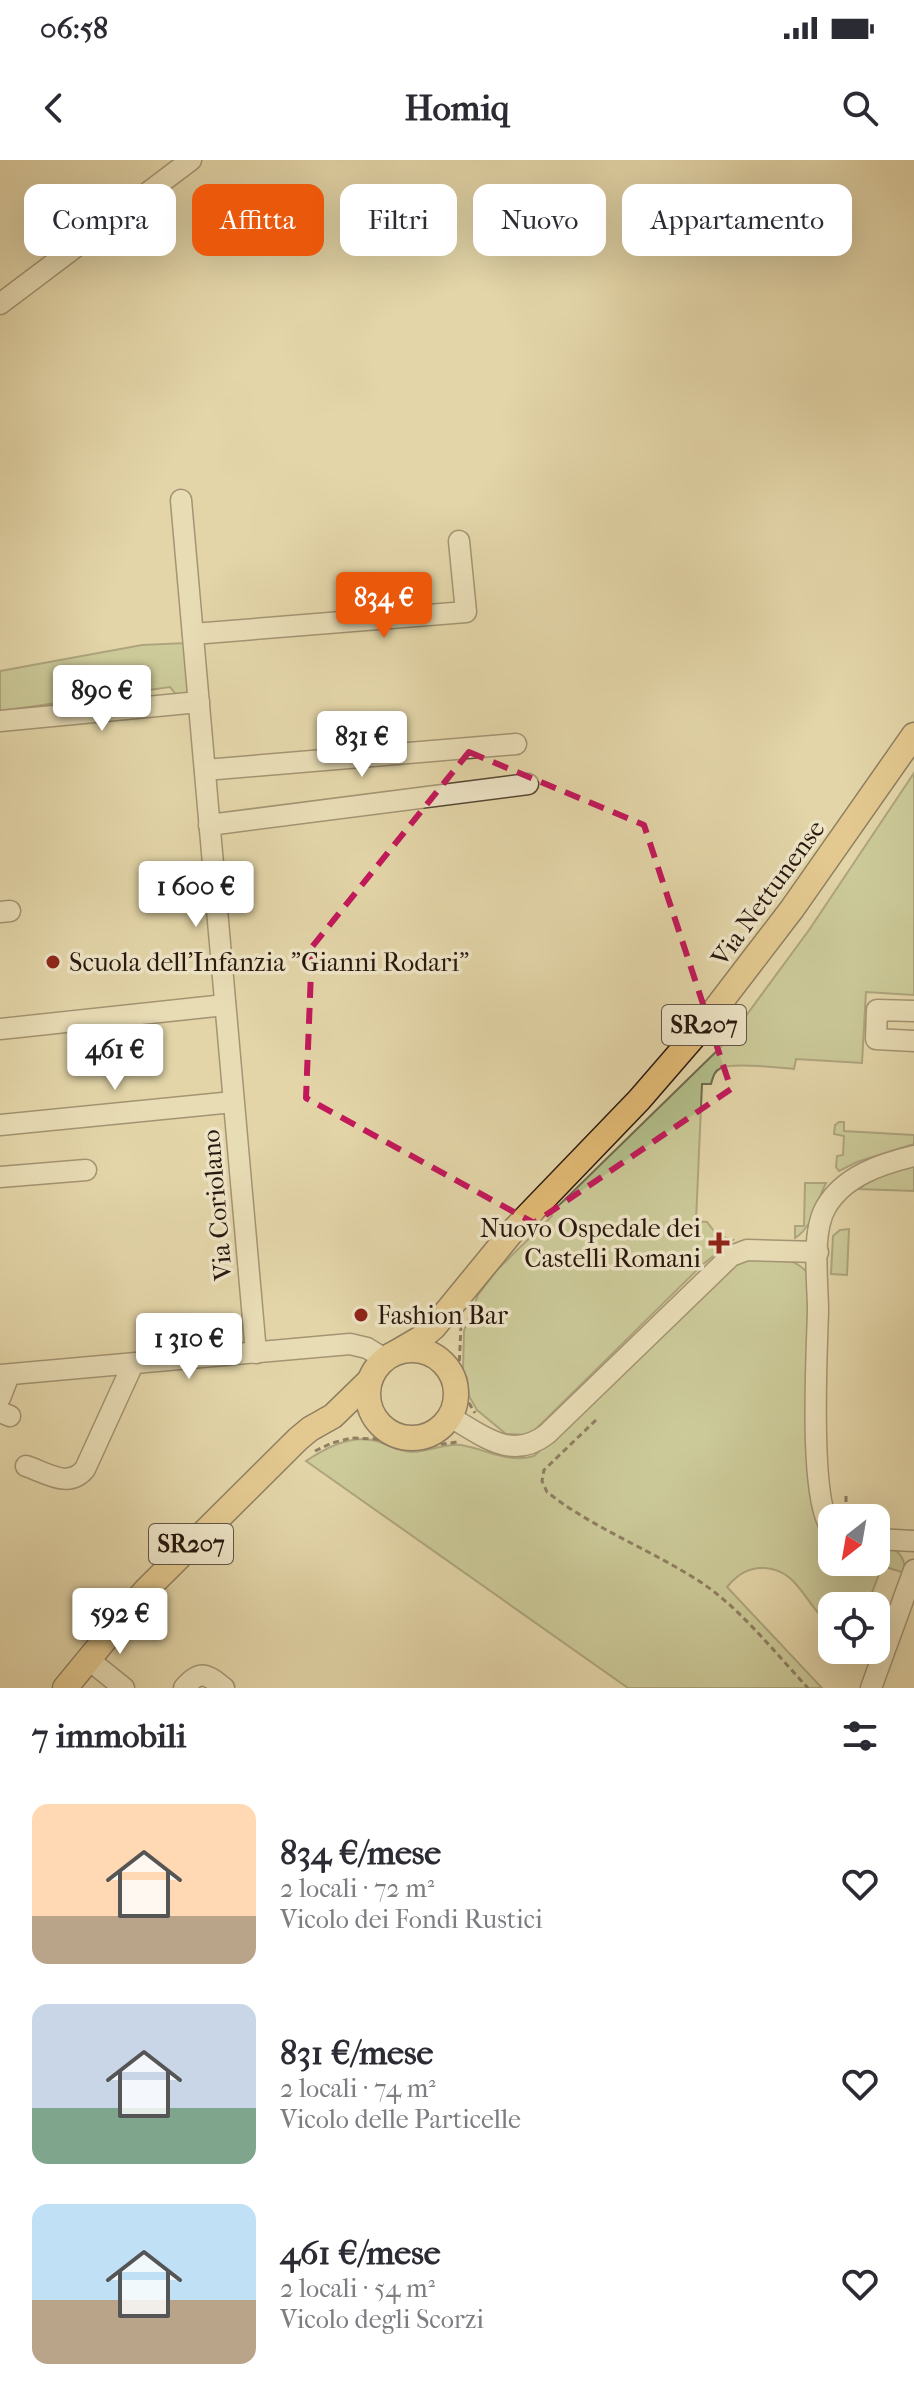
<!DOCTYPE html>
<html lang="it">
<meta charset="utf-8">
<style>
:root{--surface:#fff;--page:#f7f7f7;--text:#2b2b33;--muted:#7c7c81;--accent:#ea580c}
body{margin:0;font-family:"IM FELL French Canon",serif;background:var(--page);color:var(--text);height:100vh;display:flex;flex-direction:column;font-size:30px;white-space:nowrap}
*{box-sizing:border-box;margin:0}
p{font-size:26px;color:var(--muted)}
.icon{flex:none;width:44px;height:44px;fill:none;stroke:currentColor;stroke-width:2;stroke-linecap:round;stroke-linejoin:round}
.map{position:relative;height:1528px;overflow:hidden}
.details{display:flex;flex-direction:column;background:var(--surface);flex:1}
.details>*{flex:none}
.banner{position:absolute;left:24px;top:24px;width:866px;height:72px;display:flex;gap:16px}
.needle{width:52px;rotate:211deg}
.controls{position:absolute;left:818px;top:1344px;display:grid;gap:16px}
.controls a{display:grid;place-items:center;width:72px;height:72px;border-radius:16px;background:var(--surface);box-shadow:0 8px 32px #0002;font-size:40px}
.price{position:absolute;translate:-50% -68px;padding:0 18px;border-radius:8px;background:#fff;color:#222;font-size:26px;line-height:52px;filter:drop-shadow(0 2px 4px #0008)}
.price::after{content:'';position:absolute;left:50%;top:48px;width:24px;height:18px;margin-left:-12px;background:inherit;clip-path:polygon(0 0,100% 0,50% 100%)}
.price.on{background:var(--accent);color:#fff}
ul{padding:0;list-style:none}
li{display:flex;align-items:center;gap:24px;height:200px;padding:0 32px}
li span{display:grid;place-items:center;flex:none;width:224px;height:160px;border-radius:16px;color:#555}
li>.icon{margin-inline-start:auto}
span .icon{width:96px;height:96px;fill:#fffc;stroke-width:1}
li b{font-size:34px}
h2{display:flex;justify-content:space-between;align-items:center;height:96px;padding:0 32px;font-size:34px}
.tag{padding:0 28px;border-radius:16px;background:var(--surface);box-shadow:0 8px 32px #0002;font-size:28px;line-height:72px}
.tag.on{background:var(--accent);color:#fff}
.status{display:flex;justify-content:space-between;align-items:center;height:56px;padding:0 40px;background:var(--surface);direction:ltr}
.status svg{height:22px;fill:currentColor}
header{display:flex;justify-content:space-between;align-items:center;height:104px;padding:0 32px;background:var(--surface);font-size:36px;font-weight:800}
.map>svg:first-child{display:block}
.green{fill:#b2be89;stroke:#6d6a4c;stroke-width:2}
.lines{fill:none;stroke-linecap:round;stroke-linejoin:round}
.minor-casing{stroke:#574634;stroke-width:23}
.major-casing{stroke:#28170e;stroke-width:27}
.path{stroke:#28170e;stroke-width:3;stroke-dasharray:6 4;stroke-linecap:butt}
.minor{stroke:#ede4c6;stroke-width:20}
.major{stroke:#e2ba74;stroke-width:24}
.marked{fill:none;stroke:#c2185b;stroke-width:6;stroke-dasharray:16 10;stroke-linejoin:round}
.poi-dot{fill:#8f2418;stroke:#ede4c6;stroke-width:3}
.labels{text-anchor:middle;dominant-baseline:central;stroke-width:7;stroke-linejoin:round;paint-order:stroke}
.shield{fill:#ede4c6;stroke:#635445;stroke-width:2}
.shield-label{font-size:24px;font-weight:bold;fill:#28170e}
.street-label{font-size:26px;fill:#28170e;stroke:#ede4c6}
.poi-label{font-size:26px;fill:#28170e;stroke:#ede4c6;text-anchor:start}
</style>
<div class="status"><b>06:58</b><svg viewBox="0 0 49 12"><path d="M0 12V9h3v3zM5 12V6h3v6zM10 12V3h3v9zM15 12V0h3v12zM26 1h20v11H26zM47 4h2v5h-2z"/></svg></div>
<header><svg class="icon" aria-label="back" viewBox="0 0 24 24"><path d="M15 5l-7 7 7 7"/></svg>Homiq<svg class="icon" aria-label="search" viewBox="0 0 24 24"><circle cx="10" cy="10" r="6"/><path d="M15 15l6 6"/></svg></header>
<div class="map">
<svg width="914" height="1528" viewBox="0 0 914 1528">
<rect width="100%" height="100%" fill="#e3d5a8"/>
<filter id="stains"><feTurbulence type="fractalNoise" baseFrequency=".0025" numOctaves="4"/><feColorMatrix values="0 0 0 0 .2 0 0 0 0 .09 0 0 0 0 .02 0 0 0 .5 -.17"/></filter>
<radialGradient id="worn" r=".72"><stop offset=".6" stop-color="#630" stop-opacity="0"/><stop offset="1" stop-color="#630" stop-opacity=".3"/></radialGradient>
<g class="green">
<path d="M186 483 192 536 178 537 170 527 0 551V511L142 485Z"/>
<path d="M914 613V835L866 832 862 903 796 899 794 909C780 908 732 902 721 908 714 911 713 917 711 924H702L696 1061 707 1062 717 1075 733 1080 701 1106 535 1270 526 1275 506 1274 477 1250 469 1236 467 1218 463 1210 464 1171 478 1135 497 1110 552 1056 551 1053 729 879 809 770Z"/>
<path d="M839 962H844V971L914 975V984L857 1002 839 1011 836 1007 837 996 843 995 844 976 834 974 835 965Z"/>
<path d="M914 1003V1031L859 1029 884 1011Z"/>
<path d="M805 1023H826C816 1042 814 1066 795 1078V1066H804Z"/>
<path d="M849 1069 847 1115 831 1114 833 1076 840 1070Z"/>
<path d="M746 1098C771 1099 797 1094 811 1118L832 1376V1402H876V1388L895 1390C903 1396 905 1403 905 1413L882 1406 867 1446H832V1465C806 1449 800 1410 765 1408 748 1407 737 1415 727 1427L822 1528H628L306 1301C328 1286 356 1272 382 1283 392 1287 400 1292 412 1292 429 1292 444 1283 461 1285 486 1289 508 1304 534 1296L736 1102Z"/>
</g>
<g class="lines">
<g class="minor-casing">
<g id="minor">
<path d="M0 144 191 0"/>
<path d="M181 340 256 1193"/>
<path d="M193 474 466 452 459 381"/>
<path d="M0 561 199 542"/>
<path d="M205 610 516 584"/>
<path d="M209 665 528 624"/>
<path d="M0 752 10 751"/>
<path d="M914 851 877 850 876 879 914 881"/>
<path d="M0 869 225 845"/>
<path d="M0 965 233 942"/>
<path d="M0 1017 86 1010"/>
<path d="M0 1215 350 1184 367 1188 385 1199"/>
<path d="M0 1238 9 1215"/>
<path d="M0 1252 10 1256"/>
<path d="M450 1257C483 1275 511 1302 547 1274L731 1096 747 1090 818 1092"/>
<path d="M26 1306C47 1313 69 1329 85 1309L133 1204"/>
<path d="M832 1369C808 1343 817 1191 818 1151 818 1122 811 1072 826 1047 844 1016 881 1004 914 996"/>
<path d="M876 1379 914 1381"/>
<path d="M88 1499 124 1528"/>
<path d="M184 1528C200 1509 207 1514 224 1528"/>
<path d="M871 1528 914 1410"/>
</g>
</g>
<g class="major-casing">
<g id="major">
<circle cx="412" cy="1234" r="44"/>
<path d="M397 1192 421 1178 434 1167 511 1073 639 940 697 873 792 749 914 575"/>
<path d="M65 1528 145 1431 298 1279 310 1269 333 1256 370 1220"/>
</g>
</g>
<g class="path">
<path d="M461 1165 459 1210 464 1219 466 1238 475 1253"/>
<path d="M596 1260 544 1310 542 1321 547 1332C594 1369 652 1390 702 1423 742 1450 776 1494 808 1528"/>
<path d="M315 1291 332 1283 351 1278 376 1279 409 1289 457 1282"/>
<path d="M846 1352V1336"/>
</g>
<use href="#minor" class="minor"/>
<use href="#major" class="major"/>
</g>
<path d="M0 0H914V1528H0ZM469 592 644 665 731 929 534 1063 306 938 312 787Z" fill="#e3d5a8" fill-opacity=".55" fill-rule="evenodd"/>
<path class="marked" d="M469 592 644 665 731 929 534 1063 306 938 312 787Z"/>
<g class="poi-dot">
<circle cx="53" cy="802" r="8"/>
<path d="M715 1071h8v8h8v8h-8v8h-8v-8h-8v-8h8z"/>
<circle cx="361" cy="1155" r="8"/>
</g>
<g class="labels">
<g class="shield">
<rect x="662" y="845" width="84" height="40" rx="6"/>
<rect x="149" y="1364" width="84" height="40" rx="6"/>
</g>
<g class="shield-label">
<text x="704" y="865">SR207</text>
<text x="191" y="1384">SR207</text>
</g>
<g class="street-label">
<text transform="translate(768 733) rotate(-54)">Via Nettunense</text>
<text transform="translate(217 1045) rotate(-95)">Via Coriolano</text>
</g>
<g class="poi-label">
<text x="69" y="802">Scuola dell'Infanzia "Gianni Rodari"</text>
<text x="701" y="1068" text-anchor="end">Nuovo Ospedale dei<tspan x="701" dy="30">Castelli Romani</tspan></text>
<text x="377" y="1155">Fashion Bar</text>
</g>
</g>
<rect width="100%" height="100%" filter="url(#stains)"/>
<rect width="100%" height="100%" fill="url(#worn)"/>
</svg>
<div class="controls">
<a><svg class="needle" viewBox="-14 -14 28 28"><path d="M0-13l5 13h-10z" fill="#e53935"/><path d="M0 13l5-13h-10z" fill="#7c7c81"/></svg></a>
<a><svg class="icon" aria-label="locate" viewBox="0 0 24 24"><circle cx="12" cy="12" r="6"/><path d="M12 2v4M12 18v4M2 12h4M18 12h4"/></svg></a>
</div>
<b class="price on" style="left:384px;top:480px">834 €</b>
<b class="price" style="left:102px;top:573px">890 €</b>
<b class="price" style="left:362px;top:619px">831 €</b>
<b class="price" style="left:196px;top:769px">1 600 €</b>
<b class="price" style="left:115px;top:932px">461 €</b>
<b class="price" style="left:189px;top:1221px">1 310 €</b>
<b class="price" style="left:120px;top:1496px">592 €</b>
<div class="banner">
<a class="tag">Compra</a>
<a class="tag on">Affitta</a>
<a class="tag">Filtri</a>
<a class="tag">Nuovo</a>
<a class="tag">Appartamento</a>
</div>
</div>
<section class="details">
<h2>7 immobili<svg class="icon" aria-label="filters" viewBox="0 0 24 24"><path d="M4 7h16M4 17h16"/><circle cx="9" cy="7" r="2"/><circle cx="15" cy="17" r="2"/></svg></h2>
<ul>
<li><span style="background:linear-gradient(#ffd9b3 70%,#b9a48a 0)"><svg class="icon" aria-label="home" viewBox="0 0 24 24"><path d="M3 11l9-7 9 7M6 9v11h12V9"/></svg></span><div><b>834 €/mese</b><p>2 locali · 72 m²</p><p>Vicolo dei Fondi Rustici</p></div><svg class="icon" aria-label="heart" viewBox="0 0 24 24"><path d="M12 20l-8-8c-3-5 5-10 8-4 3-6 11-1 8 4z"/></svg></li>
<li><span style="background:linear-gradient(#c9d6e8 65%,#7fa58c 0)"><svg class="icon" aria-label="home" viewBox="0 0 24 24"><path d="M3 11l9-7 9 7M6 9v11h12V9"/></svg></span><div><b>831 €/mese</b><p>2 locali · 74 m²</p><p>Vicolo delle Particelle</p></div><svg class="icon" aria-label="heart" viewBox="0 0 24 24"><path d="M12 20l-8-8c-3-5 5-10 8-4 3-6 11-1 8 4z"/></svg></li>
<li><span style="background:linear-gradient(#bfe0f5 60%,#b9a48a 0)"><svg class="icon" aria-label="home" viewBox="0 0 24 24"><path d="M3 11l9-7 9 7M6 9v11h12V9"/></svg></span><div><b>461 €/mese</b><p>2 locali · 54 m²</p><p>Vicolo degli Scorzi</p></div><svg class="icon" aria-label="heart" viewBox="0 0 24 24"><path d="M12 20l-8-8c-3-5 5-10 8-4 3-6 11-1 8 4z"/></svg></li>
</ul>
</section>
